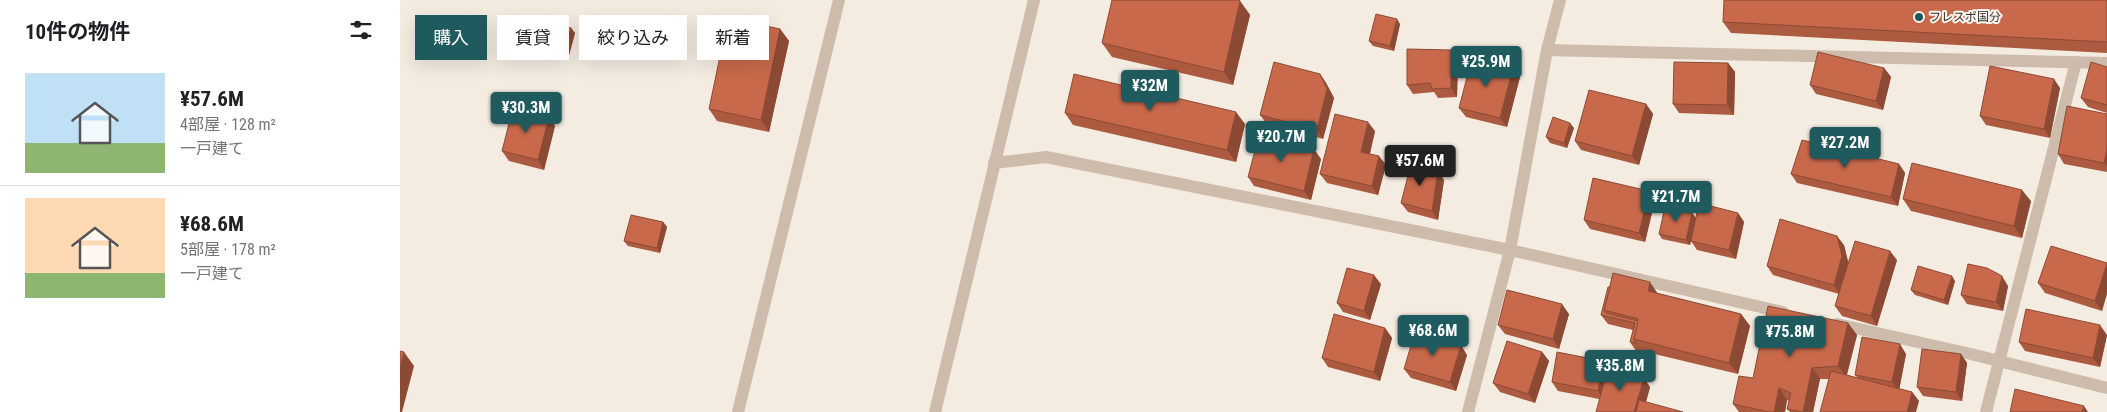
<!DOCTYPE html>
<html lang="ja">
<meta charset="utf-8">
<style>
:root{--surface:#fff;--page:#f2f2f2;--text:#202124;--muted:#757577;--line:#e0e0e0;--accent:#1f5a5e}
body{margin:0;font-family:"Roboto Condensed","Noto Sans JP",sans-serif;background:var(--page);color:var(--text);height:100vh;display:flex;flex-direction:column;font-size:19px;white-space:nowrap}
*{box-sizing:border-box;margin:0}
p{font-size:16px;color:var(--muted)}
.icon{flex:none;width:28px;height:28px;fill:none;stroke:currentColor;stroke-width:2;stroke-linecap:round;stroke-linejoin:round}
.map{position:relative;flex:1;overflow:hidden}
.panel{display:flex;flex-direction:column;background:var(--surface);width:400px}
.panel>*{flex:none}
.banner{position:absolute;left:15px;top:15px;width:475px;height:45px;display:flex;gap:10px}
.price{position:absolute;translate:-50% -42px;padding:0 11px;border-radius:5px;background:var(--accent);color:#fff;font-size:16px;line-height:32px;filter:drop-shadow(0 1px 2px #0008)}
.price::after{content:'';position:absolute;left:50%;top:30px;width:15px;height:11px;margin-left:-8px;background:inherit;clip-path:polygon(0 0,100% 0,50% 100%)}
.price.selected{background:#222;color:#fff}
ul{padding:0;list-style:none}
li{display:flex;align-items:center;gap:15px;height:125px;padding:0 25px}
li+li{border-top:1px solid var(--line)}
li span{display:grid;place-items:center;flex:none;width:140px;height:100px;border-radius:0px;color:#555}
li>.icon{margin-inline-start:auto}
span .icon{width:60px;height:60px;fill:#fffc;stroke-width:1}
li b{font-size:21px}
h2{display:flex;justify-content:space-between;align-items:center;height:60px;padding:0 25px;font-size:21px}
.pill{padding:0 18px;border-radius:0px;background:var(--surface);box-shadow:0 5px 20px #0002;font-size:18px;line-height:45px}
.pill.selected{background:var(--accent);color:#fff}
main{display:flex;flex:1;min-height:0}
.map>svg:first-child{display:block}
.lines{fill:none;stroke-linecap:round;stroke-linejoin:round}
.service{stroke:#cdbbac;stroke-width:12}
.minor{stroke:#cdbbac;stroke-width:12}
.tertiary{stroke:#cdbbac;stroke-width:12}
.wall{fill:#ac5a40}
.shaded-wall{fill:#8c4a34}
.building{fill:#c8694b;stroke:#8c4a34}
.poi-dot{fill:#1f5a5e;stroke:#fbf5ee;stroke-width:2}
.labels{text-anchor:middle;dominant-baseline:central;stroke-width:4;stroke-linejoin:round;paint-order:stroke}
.poi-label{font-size:12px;fill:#3b302b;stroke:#fbf5ee;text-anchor:start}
</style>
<main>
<section class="panel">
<h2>10件の物件<svg class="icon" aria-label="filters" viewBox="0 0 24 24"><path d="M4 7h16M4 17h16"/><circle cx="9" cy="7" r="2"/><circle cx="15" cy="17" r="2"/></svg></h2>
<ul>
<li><span style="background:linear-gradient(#bfe0f5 70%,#8fb573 0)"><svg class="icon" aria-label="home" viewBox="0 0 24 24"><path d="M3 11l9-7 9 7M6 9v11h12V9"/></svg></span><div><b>¥57.6M</b><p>4部屋 · 128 m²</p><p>一戸建て</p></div></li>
<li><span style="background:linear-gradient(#ffd9b3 75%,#8fb573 0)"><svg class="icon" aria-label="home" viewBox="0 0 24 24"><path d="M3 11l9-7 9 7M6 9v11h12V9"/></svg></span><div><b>¥68.6M</b><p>5部屋 · 178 m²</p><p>一戸建て</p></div></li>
</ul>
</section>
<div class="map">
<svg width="1707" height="412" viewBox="0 0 1707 412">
<rect width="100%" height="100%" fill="#f4ebe1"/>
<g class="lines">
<path class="service" d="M338 412 439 0"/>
<g class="minor">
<path d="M1147 50 1707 63"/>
<path d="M594 163 646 157 1110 250 1383 312"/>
<path d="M1437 324 1571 354 1707 388"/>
<path d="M1068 412 1110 250 1147 50 1160 0"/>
<path d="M1586 412 1676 62"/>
</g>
<path class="tertiary" d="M535 412 634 0"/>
</g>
<g class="wall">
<path d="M1707 0V53L1331 33 1323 22Z"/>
<path d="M840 1 850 15 833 85 712 57 702 43Z"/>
<path d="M1000 24 994 51 973 46 969 41Z"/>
<path d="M171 28 175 33 168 59 135 50 132 45Z"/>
<path d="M380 29 389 41 369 132 317 121 309 109Z"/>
<path d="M1051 50 1058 59 1057 97 1038 98 1034 92 1013 94 1007 85Z"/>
<path d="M1328 63 1335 72 1334 115 1279 113 1273 104Z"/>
<path d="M1707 67V113L1688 107 1681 98Z"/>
<path d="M1484 68 1491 77 1483 110 1416 94 1410 85Z"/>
<path d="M920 74 926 83 934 98 923 139 867 124 860 115Z"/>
<path d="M1120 77 1107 127 1066 117 1059 108Z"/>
<path d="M1660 88 1650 138 1586 125 1580 116Z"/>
<path d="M1246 104 1253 114 1239 165 1181 150 1175 141Z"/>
<path d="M665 113 845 124 836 162 673 125Z"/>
<path d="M1707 114V172L1664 164 1658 154Z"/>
<path d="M155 126 144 170 109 161 102 151Z"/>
<path d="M1174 128 1167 148 1150 143 1146 137Z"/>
<path d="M975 131 970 154 986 165 978 195 927 183 920 174Z"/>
<path d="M921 159 911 200 854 186 848 177Z"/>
<path d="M1499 164 1505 173 1498 206 1397 183 1391 174Z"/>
<path d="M1044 180 1038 220 1008 212 1001 203Z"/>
<path d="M1249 191 1255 200 1245 242 1190 229 1184 220Z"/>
<path d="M1503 199 1631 201 1622 238 1511 211Z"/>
<path d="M1292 213 1296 218 1290 245 1262 239 1259 234Z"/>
<path d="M1338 213 1344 222 1336 259 1297 250 1291 241Z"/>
<path d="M263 222 267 227 260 253 228 246 224 241Z"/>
<path d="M1444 245 1448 263 1497 260 1477 326 1442 316 1435 306 1439 294 1373 275 1367 266Z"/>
<path d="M1707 263 1702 311 1645 293 1638 283Z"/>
<path d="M1555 281 1548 305 1515 295 1511 290Z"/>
<path d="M981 284 970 320 943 312 937 303Z"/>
<path d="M1608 286 1603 311 1567 304 1561 295Z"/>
<path d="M1208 287 1257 293 1341 314 1350 326 1338 374 1242 351V352L1236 351 1230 342 1233 330 1208 324 1201 315Z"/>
<path d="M1169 314 1159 349 1105 334 1098 325Z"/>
<path d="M1448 323 1457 335 1447 375 1458 378 1455 375 1506 354 1499 389 1512 392 1519 401 1429 379H1420L1413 412H1390L1387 409 1389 401 1387 400 1385 412H1339L1333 404 1353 378Z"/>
<path d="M985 328 992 338 980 381 928 367 922 358Z"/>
<path d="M1707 335 1700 367 1625 351 1619 342Z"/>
<path d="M1142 352 1149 361 1135 403 1100 392 1093 383Z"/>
<path d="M1561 354 1567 363 1562 401 1523 396 1517 387Z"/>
<path d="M1067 355 1056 391 1011 378 1004 369Z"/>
<path d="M1203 361 1208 368 1250 387 1246 402 1199 399 1158 391 1152 382Z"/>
</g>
<g class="shaded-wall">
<path d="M840 1 850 15 833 85 824 72Z"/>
<path d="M997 19 1000 24 994 51 990 46Z"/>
<path d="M171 28 175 33 168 59 164 54Z"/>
<path d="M380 29 389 41 369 132 361 120Z"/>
<path d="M1051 50 1058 59 1057 97 1051 88Z"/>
<path d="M1328 63 1335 72 1334 115 1327 105Z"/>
<path d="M1113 68 1120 77 1107 127 1100 118Z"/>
<path d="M1484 68 1491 77 1483 110 1476 101Z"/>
<path d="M920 74 926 83 934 98 923 139 917 130Z"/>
<path d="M1654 79 1660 88 1650 138 1644 129Z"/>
<path d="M1246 104 1253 114 1239 165 1232 156Z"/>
<path d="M836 112 845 124 836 162 827 150Z"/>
<path d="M149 117 155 126 144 170 138 160Z"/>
<path d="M968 122 975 131 968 161 961 152Z"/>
<path d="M1170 123 1174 128 1167 148 1164 143Z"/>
<path d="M914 149 921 159 911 200 904 191Z"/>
<path d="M1707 149V167L1704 163Z"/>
<path d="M979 156 986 165 978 195 972 186Z"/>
<path d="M1499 164 1505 173 1498 206 1491 197Z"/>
<path d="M1038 170 1044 180 1038 220 1032 211Z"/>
<path d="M1622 190 1631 201 1622 238 1614 226Z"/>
<path d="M1249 191 1255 200 1245 242 1239 233Z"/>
<path d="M1292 213 1296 218 1290 245 1286 240Z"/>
<path d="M1338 213 1344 222 1336 259 1329 250Z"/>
<path d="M263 222 267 227 260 253 257 248Z"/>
<path d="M1437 236 1444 245 1449 265 1440 294 1434 285Z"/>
<path d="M1490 251 1497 260 1477 326 1471 316Z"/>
<path d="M1707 265V294L1702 311 1695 301Z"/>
<path d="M974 275 981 284 970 320 964 311Z"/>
<path d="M1552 276 1555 281 1548 305 1544 300Z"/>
<path d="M1602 276 1608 286 1603 311 1596 302Z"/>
<path d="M1250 282 1258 294 1248 291Z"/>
<path d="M1162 304 1169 314 1159 349 1153 339Z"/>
<path d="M1341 314 1350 326 1338 374 1329 363Z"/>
<path d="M1448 323 1457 335 1446 377 1438 366Z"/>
<path d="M1700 325 1707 335 1700 367 1693 358Z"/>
<path d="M985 328 992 338 980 381 974 372Z"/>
<path d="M1235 342 1242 351V352L1235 343Z"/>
<path d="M1500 344 1506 354 1499 391 1492 382Z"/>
<path d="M1061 345 1067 355 1056 391 1050 382Z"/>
<path d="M4 352 14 366 2 412H0V368Z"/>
<path d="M1142 352 1149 361 1135 403 1128 394Z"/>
<path d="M1561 354 1567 363 1562 401 1556 392Z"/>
<path d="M1203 361 1210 370 1204 400 1198 391Z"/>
<path d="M1412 368 1420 379 1413 412H1403Z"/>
<path d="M1244 378 1250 387 1243 412H1234Z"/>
<path d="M1379 388 1387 400 1385 412H1374Z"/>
<path d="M1512 392 1519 401 1516 412H1507Z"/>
<path d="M1684 406 1688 412H1682Z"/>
</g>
<g class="building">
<path d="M712 0H839L840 1 824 72 702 43Z"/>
<path d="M1324 0H1707V42L1323 22Z"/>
<path d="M976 14 997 19 990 46 969 41Z"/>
<path d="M328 18 380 29 361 120 309 109Z"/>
<path d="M139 19 171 28 164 54 132 45Z"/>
<path d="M1007 49 1051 50V88L1032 89 1030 83 1007 85Z"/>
<path d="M1418 52 1484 68 1476 101 1410 85Z"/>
<path d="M1072 58 1113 68 1100 118 1059 108Z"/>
<path d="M874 62 920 74 927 89 917 130 860 115Z"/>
<path d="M1274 62 1328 63 1327 105 1273 104Z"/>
<path d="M1691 62 1707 67V105L1681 98Z"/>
<path d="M1590 66 1654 79 1644 129 1580 116Z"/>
<path d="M674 74 836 112 827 150 665 113Z"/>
<path d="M1189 90 1246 104 1232 156 1175 141Z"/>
<path d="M1667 106 1707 114V149L1704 163 1658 154Z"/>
<path d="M113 108 149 117 138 160 102 151Z"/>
<path d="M935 114 968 122 961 152 979 156 972 186 920 174Z"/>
<path d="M1153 117 1170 123 1164 143 1146 137Z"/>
<path d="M859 135 914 149 904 191 848 177Z"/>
<path d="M1402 140 1499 164 1491 197 1391 174Z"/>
<path d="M1512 163 1622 190 1614 226 1503 199Z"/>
<path d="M1011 164 1038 170 1032 211 1001 203Z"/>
<path d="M1193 178 1249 191 1239 233 1184 220Z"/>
<path d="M1299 203 1338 213 1329 250 1291 241Z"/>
<path d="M1265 207 1292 213 1286 240 1259 234Z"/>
<path d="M231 215 263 222 257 248 224 241Z"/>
<path d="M1380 219 1437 236 1442 256 1434 285 1367 266Z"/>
<path d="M1455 241 1490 251 1471 316 1435 306Z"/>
<path d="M1651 246 1707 263 1695 301 1638 283Z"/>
<path d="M1568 264 1587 268 1602 276 1596 302 1561 295Z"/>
<path d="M1518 266 1552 276 1544 300 1511 290Z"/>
<path d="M947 268 974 275 964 311 937 303Z"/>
<path d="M1213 273 1250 282 1248 291 1341 314 1329 363 1234 339 1238 319 1204 310Z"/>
<path d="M1208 287H1210L1204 310 1206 313 1238 321 1234 339 1235 342V343L1230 342 1235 323 1201 315Z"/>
<path d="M1107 290 1162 304 1153 339 1098 325Z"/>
<path d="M1368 306 1448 323 1438 366 1412 368 1403 412 1387 409 1391 393 1379 388 1374 412H1369L1333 404 1339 376 1353 378Z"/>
<path d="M1626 309 1700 325 1693 358 1619 342Z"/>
<path d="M934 314 985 328 974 372 922 358Z"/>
<path d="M1015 332 1061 345 1050 382 1004 369Z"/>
<path d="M1462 337 1500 344 1492 382 1455 375Z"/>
<path d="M1107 341 1142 352 1128 394 1093 383Z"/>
<path d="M1522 349 1561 354 1556 392 1517 387Z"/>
<path d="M0 351 4 352 0 368Z"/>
<path d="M1157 352 1203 361 1198 391 1152 382Z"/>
<path d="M1208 368 1244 378 1234 412H1196Z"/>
<path d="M1431 371 1512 392 1507 412H1420Z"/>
<path d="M1615 389 1684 406 1682 412H1610Z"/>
<path d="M1239 400 1283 412H1236Z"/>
</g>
<circle class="poi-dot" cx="1519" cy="17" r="5"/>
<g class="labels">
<g class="poi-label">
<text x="1529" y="17">フレスポ国分</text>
</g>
</g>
</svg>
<b class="price" style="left:1086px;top:88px">¥25.9M</b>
<b class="price" style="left:750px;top:112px">¥32M</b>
<b class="price" style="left:126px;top:134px">¥30.3M</b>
<b class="price" style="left:881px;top:163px">¥20.7M</b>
<b class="price" style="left:1445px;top:169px">¥27.2M</b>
<b class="price selected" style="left:1020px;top:187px">¥57.6M</b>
<b class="price" style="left:1276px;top:223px">¥21.7M</b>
<b class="price" style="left:1033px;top:357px">¥68.6M</b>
<b class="price" style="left:1390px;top:358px">¥75.8M</b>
<b class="price" style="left:1220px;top:392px">¥35.8M</b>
<div class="banner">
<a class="pill selected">購入</a>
<a class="pill">賃貸</a>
<a class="pill">絞り込み</a>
<a class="pill">新着</a>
</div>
</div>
</main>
